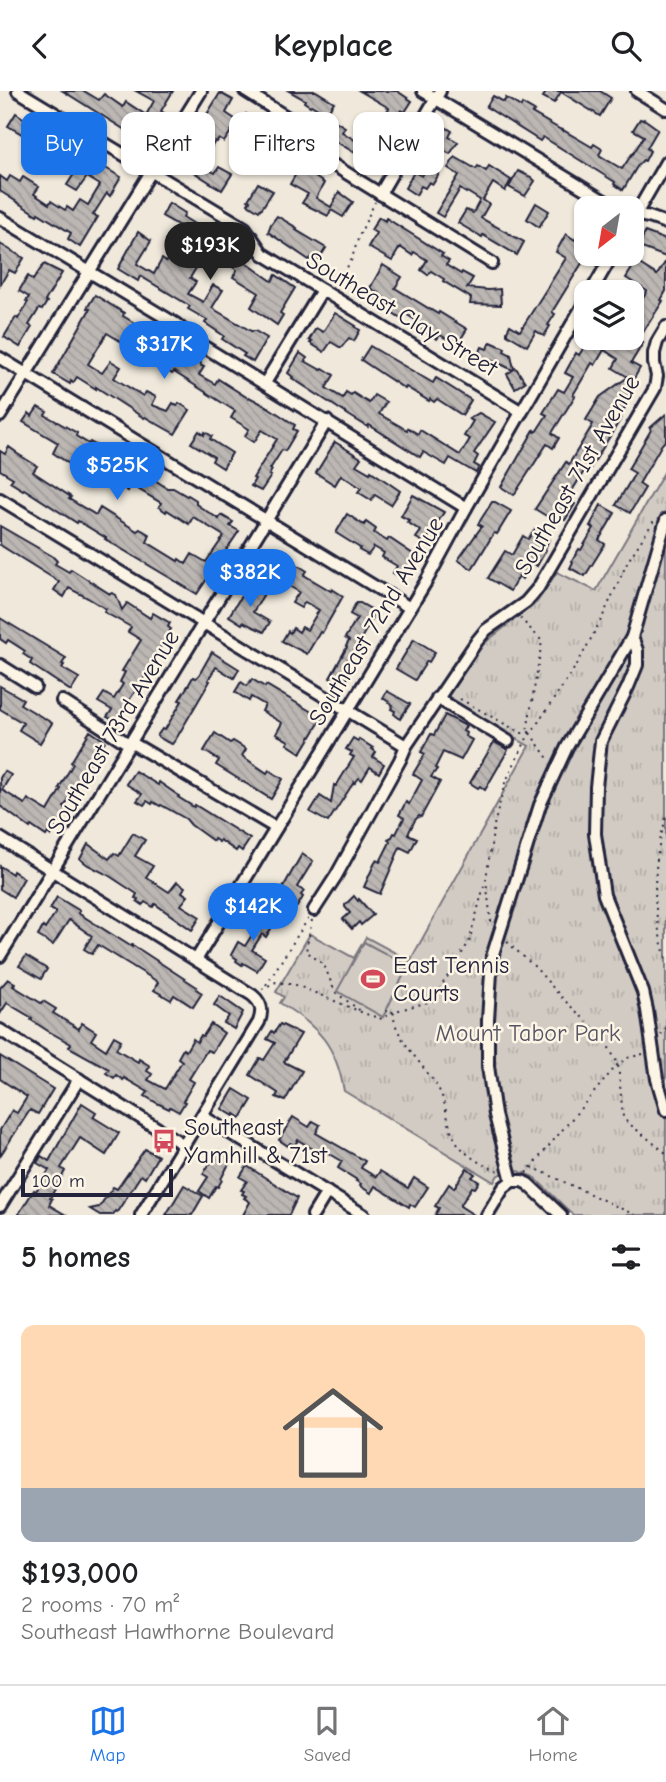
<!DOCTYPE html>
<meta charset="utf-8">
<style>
:root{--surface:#fff;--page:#f2f2f2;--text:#202124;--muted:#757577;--line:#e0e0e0;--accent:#1a73e8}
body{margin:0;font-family:"Comic Neue",sans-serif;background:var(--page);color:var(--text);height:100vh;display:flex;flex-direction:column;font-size:26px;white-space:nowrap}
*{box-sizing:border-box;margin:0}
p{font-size:23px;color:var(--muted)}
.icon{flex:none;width:38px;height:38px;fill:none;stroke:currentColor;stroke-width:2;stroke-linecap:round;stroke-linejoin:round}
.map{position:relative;height:1124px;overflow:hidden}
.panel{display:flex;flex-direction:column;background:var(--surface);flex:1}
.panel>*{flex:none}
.hud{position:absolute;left:21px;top:21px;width:625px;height:63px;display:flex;gap:14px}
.needle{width:46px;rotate:211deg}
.fabs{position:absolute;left:574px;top:105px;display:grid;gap:14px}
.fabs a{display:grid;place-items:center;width:70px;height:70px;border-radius:14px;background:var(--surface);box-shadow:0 2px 5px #0004;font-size:35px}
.scale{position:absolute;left:21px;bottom:18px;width:152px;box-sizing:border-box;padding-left:7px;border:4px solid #22223b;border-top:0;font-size:19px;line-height:24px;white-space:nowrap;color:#22223b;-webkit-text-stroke:5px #fcf5e5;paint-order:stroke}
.price{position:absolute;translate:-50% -60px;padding:0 16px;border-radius:24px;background:var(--accent);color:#fff;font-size:23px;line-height:46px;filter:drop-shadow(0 2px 4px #0008)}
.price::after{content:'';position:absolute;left:50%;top:42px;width:21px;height:16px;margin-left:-10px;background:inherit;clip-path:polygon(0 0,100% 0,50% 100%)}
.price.on{background:#222;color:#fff}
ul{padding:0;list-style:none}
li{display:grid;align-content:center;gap:14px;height:371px;padding:0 21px}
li+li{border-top:2px solid var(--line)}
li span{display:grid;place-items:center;height:217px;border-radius:14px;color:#555}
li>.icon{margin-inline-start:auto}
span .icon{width:126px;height:126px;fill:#fffc;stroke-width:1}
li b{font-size:30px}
h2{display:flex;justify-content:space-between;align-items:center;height:84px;padding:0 21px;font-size:30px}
.pill{padding:0 24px;border-radius:14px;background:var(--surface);box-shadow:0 2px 5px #0004;font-size:24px;line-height:63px}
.pill.on{background:var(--accent);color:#fff}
header{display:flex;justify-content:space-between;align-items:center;height:91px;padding:0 21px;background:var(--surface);font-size:32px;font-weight:600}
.menu{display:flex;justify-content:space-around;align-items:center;height:98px;border-top:2px solid var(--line);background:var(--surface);font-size:19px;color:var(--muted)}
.menu a{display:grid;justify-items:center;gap:4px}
.menu .on{color:var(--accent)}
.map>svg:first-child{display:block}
.park{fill:url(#park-tufts);stroke:#7a767f;stroke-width:2}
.garden{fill:#d1cbc3;stroke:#7a767f;stroke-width:2}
.building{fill:url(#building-back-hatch);stroke:#22223b;stroke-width:2}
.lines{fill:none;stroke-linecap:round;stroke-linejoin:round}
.minor-casing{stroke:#22223b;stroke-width:16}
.path{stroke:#22223b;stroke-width:2;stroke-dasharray:2 5;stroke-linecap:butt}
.minor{stroke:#fcf5e5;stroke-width:10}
.labels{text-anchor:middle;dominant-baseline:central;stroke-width:5;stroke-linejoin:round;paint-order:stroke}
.street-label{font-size:24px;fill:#22223b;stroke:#fcf5e5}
.poi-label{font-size:24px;fill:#22223b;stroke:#fcf5e5;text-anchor:start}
.park-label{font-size:24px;fill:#575564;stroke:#fcf5e5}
</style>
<header><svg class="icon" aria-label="back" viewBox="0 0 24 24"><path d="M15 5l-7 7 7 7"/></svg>Keyplace<svg class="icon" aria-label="search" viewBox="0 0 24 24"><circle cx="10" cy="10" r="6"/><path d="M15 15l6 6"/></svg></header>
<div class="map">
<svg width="666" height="1124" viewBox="0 0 666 1124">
<defs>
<pattern id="park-tufts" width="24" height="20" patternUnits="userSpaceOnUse" patternTransform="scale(1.75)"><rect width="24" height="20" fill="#d1cbc3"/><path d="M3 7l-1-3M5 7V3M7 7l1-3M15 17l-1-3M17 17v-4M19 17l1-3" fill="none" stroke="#b3aea8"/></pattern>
<pattern id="building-back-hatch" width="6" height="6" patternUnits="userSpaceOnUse" patternTransform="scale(1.75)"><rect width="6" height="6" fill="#bcb7b3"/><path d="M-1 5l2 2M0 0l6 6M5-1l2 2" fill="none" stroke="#a19d9b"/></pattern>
</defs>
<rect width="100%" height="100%" fill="#efe8db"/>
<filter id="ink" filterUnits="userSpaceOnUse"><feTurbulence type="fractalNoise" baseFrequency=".0143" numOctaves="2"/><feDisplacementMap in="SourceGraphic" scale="14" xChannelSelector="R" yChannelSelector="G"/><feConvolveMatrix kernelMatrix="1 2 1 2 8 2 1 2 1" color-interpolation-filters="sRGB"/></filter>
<g filter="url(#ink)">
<path class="park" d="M666 378V1124H573L534 1086 516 1079 498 1084 494 1091 344 1000C336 954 319 936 280 912L284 906 276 901 310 843 354 867 366 846 410 870 529 655 446 608 482 554 537 511 557 481 596 500Z"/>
<path class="garden" d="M364 851 408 875 383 926 337 900Z"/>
<g class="building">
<path d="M63 0H84L99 9 104 3 123 16 126 11 146 24 154 10 136 0H173L161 20 164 22 154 39 156 41 146 57 139 52 140 50 133 45V44Z"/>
<path d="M289 0H316L334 11 326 23 311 14 310 15 304 11 305 9Z"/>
<path d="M360 0H397L412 10 405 21 401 19 389 39 379 33 389 17Z"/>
<path d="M547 0H600L611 7 600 25 561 1 554 12 543 6Z"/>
<path d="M220 2 233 9 226 22 241 32 246 23 261 32 251 49 237 40 236 42 232 39 224 51 219 48 217 51 215 50 201 74 215 82 219 76 232 83 222 99 181 73 184 67 182 66 206 29 204 28Z"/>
<path d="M493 5 504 11 506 7 521 16 522 13 534 20 532 22 563 40V39L592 56 594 53 602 58 599 64 622 78 632 63H633L644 45 633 39 640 28 643 29 644 28 658 38 647 57 650 60 645 70 643 69 638 74 623 99 614 93 615 91 543 46 540 50 491 19 486 16Z"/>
<path d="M16 22 45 42 39 53 8 35Z"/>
<path d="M329 26 345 36 342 41 360 52 363 47 377 56 369 70 330 47 331 45 321 38Z"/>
<path d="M439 32 452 40 449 46 458 51 450 63 428 50Z"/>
<path d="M275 41 286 48 284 51 294 58 293 60 301 65 295 76 265 58Z"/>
<path d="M59 50 121 86 110 105 107 102 93 124 98 126 80 156 68 148 71 142 38 122 37 124 0 100V85L7 90 10 85 20 91 23 86 39 96 34 103 49 113 51 110 65 119 67 116 73 120 80 109 88 114 100 94 87 86 77 100 67 94 74 83 56 72 59 68 51 63Z"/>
<path d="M455 66 476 78 478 75 486 80 489 75 511 89 505 100 493 92 483 109 489 113 481 127 524 151 517 164 483 144 482 146 458 132 466 119 473 122 480 109 467 101 466 102 460 98 443 126 436 122 459 84 448 77Z"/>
<path d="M300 76 324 92 316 107 331 116 339 101 353 111 343 126 331 119 328 125 302 112 308 103 290 93Z"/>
<path d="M427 76 439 83 433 93 429 91 425 97 421 95 416 104 405 97 414 81 422 85Z"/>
<path d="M518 80 531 86 535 90 525 105 509 96Z"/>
<path d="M258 92 273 100 262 117H261L259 120 248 113 250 110 248 109Z"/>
<path d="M169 112 185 122 183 126 204 139 202 142 216 150 218 147 243 162 240 167 259 181 272 190 276 184 295 197 280 222 283 224 277 234 251 216 259 202 233 186 237 179 207 159 190 187 196 191 188 203 203 211 213 194 223 199 212 217 251 240H255L267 247 253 271 243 265 245 263 222 248 224 245 205 232 207 229 188 218 190 215 140 185 138 190 118 178 138 141 151 150 137 173 154 183 162 168 166 171 176 154 179 155 188 140 162 125Z"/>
<path d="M536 112 549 120 539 136 527 128Z"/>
<path d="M277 125 297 137 296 139 326 157 317 171 311 167 309 169 268 141 271 133Z"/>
<path d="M379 126 385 130 386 127 443 163 441 165 449 170 446 174 461 183 462 181 473 187 467 197 488 199 500 198 501 214 470 213 471 207 443 190 444 188 431 180 428 184 421 179 427 169 414 161 412 164 400 156 392 170 368 156 376 142 371 139Z"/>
<path d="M586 131 587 164 552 221 555 223 548 234 550 235 544 245 536 240 527 255 507 243V240L510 234 520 240 566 167 556 161 566 143 575 149Z"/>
<path d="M645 141 666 149V166L639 156Z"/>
<path d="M0 153 24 167 15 182 9 179 0 194Z"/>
<path d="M666 170V200L661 209 663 210 638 249 643 252 631 272 640 277 632 291 634 292 620 329 589 379 586 377 567 408 575 413 565 429 557 424 553 429 535 418 566 371 569 373 593 333 586 329 600 306 628 286 613 277 618 268 604 259 595 274 592 272 573 304 575 305 552 342 559 347 553 357 547 353 514 404 501 396 534 339 536 341 547 324 543 322 558 298 564 301 573 286 565 282 576 262 579 264 590 247H632V209L639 214 647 200 626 187 634 174 636 175 638 172 657 184Z"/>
<path d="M44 173 62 182 45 210 47 211 42 219 39 218 29 234 32 236 20 256 4 246 16 226 18 228 28 211 26 210 29 206 19 200 28 185 33 189Z"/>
<path d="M383 174 402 186 395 197 438 223 439 221 467 238 457 254 440 244 437 248 422 239 425 235 404 222 401 227 390 220 392 218 377 209 380 203 370 197Z"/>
<path d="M95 204 124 222 123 225 201 272 200 274 204 276 199 284 215 293 218 288 248 307 249 306 268 316 295 334 293 338 297 340 285 360 282 359 270 378 272 379 269 384 271 385 261 400 251 395 255 388 253 387 277 348 262 339 254 351 245 345 249 338 231 327 235 320 174 281 172 283 162 276 164 272 148 263 145 269 134 262 135 259 107 242 88 273 102 282 111 270 121 276 114 287 143 305 146 301 156 306 152 314 168 320 173 312 177 315 179 312 190 319 175 343 145 326 144 327 96 296V298L77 286 73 292 71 290 70 293 53 283 90 218 87 217Z"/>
<path d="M335 222 356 235 355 236 360 239 354 250 349 247 341 257 331 251 324 261 310 252 312 250 309 249 316 237 323 241Z"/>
<path d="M491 251 505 257 504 260 511 264 514 278 516 277 525 291 515 297 507 283 513 279 490 268 483 277 474 273 482 256 487 258Z"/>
<path d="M370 255 433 292 436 287 471 309 462 324 437 308 434 311 430 308 429 310 406 296 405 298 361 269Z"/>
<path d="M300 262 307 267 305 270 321 279 323 277 334 284 326 297 343 307 346 301 351 304 353 302 369 312 374 304 386 311 379 323 407 339 408 337 418 343 420 339 460 364 470 348 464 345 473 330 469 328 479 322 495 331 474 362 478 365 474 373 479 376 476 382 450 367 446 374 423 361 420 366 369 334 368 336 350 325 292 287 293 286 288 282Z"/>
<path d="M38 316 47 321 45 324 77 342 76 345 89 353 90 351 113 363 109 369 125 379 129 372 167 397H173L187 405 188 404 196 409V413L200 416 219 428 221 424 233 431 230 435 239 440 197 503 105 448 106 447 78 430 77 432 24 398 23 399 10 391 13 387 0 379V360L5 363 9 356 16 361V362L37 375 33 381 71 406 69 408 96 424 100 417 137 440 140 438 150 444 147 451 178 470 179 468 186 473 192 463 206 471 224 445 193 426 189 433 167 419 166 421 159 416 161 412 131 394 128 400 89 377 84 383 53 362 58 352 23 331 29 322 32 325Z"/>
<path d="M666 323V349L662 353 639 393 645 397 630 422 616 414 635 382 628 378 651 339 650 337Z"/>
<path d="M199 340 204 344 205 341 212 345 210 348 232 362 223 377 212 370 214 366 191 352Z"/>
<path d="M335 351 361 367 356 374 370 382 371 380 400 400 391 414 375 404 371 409 358 401 361 397 341 384 335 394 316 382Z"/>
<path d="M413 404 444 421 425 452 416 447 421 440 407 431 409 429 401 425Z"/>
<path d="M492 411H495L511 420 497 443 494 442 472 478 458 469 482 435 478 433Z"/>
<path d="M601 414 615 422 599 449 605 453 585 485 570 477 573 471 572 470 579 458 581 459 594 437 590 435Z"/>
<path d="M347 423 364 434 366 431 376 438 374 442 387 450 389 447 416 465 403 488 393 482 397 475 382 466 384 462 374 456 368 464 359 459 360 457 336 442Z"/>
<path d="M0 435 52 465 57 470 55 473 69 481 71 478 110 503 112 502 116 504 122 519 127 512 150 527 153 522 170 532 168 536 171 538 147 579 149 580 115 630 107 626 112 619 98 611 104 602 114 608 123 593 120 591 125 581 122 580 141 549 128 541 131 536 104 521 106 518 88 507 69 497 64 506 54 499 59 491 53 487 0 454Z"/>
<path d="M535 438 549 448 545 458 546 459 537 475 532 472 522 488 519 485 510 500 488 487 505 460 512 464 523 445 528 448Z"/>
<path d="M271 457 307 480 304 484 331 500 332 498 343 505 326 535 322 542 320 541 307 563 282 550 288 540 290 542 293 537 299 541 302 536 307 539 319 519 305 511 301 517 292 512 299 501 261 478 266 470 264 469Z"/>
<path d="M254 494 265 501 253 521 270 531 264 541 243 531 242 533 229 525 243 502 248 496 252 498Z"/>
<path d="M356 512H360L376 521 349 569 356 573 345 591 340 588 338 592 330 587 347 556 346 555 349 550 345 547 357 527 350 523Z"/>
<path d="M0 527 66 567 62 573 64 574 62 577 79 587 71 600 30 573 32 569 23 563 25 560 8 549 6 552 0 548Z"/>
<path d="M414 548 435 561 429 571 427 570 415 589 396 578Z"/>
<path d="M212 561 239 578 234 587 216 576 208 589 210 590 176 648 172 653 167 651 157 645 162 638 164 639 166 637 182 610 179 609 189 593 193 586 196 587 199 584Z"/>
<path d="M252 588 265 596 266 594 322 627 301 662 287 653 289 650 276 643 282 632 262 620 265 614 251 606 249 610 235 601 241 591 247 595Z"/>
<path d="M0 595 23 608 20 613 52 632 40 652 19 639 23 632 0 618Z"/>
<path d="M387 600 410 613 400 628 394 623 395 620 391 618 393 614 383 607Z"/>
<path d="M445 624 466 635 463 640 466 642 465 645 472 649 461 669 443 661 435 677 437 678 431 686 440 691 421 726 419 725 415 729 408 743 417 747 410 761 400 756 380 803 364 796 376 769 380 771 390 751 388 748 392 746 394 742 396 743 404 727 399 724 406 711 409 713 422 689 413 683 425 663 421 661 431 643 434 644Z"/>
<path d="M90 640 105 650 92 671 90 670 75 694 77 695 64 716 68 718 51 745 48 742 46 745 31 735 30 737 0 715V687L4 680 11 684 2 699 25 713 28 708 48 720 61 698 59 697 73 673 71 671Z"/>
<path d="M215 642 230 652 233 650 246 658 242 665 267 682 269 679 283 688 271 708 216 674 219 669 204 660Z"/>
<path d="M353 647 358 650 359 648 373 657 372 658 376 661 373 666 384 673 379 682 370 676 362 689 359 687 355 692 354 691 328 731 310 721 320 705 331 712 334 694 336 695 354 666 350 664 352 661 346 658Z"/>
<path d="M494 651 508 659 485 699 480 695 478 697 470 692Z"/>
<path d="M135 680 158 694 159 691 179 705 178 706 194 716 195 714 250 748 242 760 238 757 236 760 220 749 219 751 214 748 213 750 191 734 186 728 161 714 160 715 153 711 152 713 147 710 144 714 137 710 142 703 126 693Z"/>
<path d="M133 742 145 749 135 765 153 775 146 786 169 801 177 791 185 796 182 801 188 805 181 814 200 826 192 839 155 813 153 816 145 811 143 814 137 810 138 808 135 807 137 803 108 784 88 774 80 768 88 753 109 768 114 762 119 765Z"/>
<path d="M302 763 313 770 297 796 304 800 301 804 303 806 297 816 295 815 294 817 277 807Z"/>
<path d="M0 775 12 783 13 780 24 787 13 806 0 798Z"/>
<path d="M354 805 358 810 359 808 373 824 361 834 359 831 352 838 343 828 350 822 345 816V814Z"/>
<path d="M57 806 80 820 78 822 132 856V854L142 860 197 896 196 898 202 902 193 916 174 904 171 909 154 899 158 891 98 854 92 863 84 858 92 845 69 829 53 854 38 845 43 836 45 838 56 821 50 818Z"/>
<path d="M258 821 275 831 266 846 262 843 252 859 265 867 257 880 243 872 242 874 236 870 237 868 231 864 238 851 245 855 255 839 249 835Z"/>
<path d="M26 865 47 878 41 888 19 875Z"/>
<path d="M8 888 15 892 13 895 41 912 43 910 56 918 53 922 79 938 82 932 96 941 91 949 106 959 114 945 121 949 116 958 138 971 139 968 150 975 147 980 152 983 148 989 165 998 182 970 178 967 183 958 186 960 193 948 197 951 201 944 203 945 211 933 224 942 212 961 207 959 189 988 194 991 183 1010 185 1011 179 1021 170 1016 169 1018 157 1012 145 1005 148 1001 124 987 123 989 116 984 114 987 106 982 109 978 69 956 71 953 48 940 31 929 32 927 7 912 0 923V897Z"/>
<path d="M220 905 243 921 234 938 224 932 229 925 214 914Z"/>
<path d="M280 933 301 943 284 971 302 980 285 1010 276 1006 278 1002 250 984 260 967 264 969 275 952 267 948 272 940 274 942Z"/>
<path d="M0 965 53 998 38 1023 30 1019 0 1065V1039L12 1019 17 1022 27 1006 0 988Z"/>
<path d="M234 998 252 1009 241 1027 235 1023 234 1025 222 1018Z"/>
<path d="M82 1012 96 1021 93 1026 119 1042 106 1064 80 1047 61 1077 65 1080 50 1107 52 1108 49 1114 66 1124H18L34 1099 36 1100 49 1079 37 1072 41 1065 49 1070Z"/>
<path d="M293 1026 309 1036 313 1030 320 1034 316 1042 365 1070 361 1077 376 1086 380 1080 408 1097 414 1087 428 1096 415 1116 410 1113 409 1116 375 1095 371 1102 360 1095 361 1093 356 1090 357 1089 338 1077 342 1070 321 1058 320 1060 317 1058 316 1060 298 1049 295 1054 290 1052 288 1055 279 1049Z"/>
<path d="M145 1058 158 1065 145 1087 141 1084 117 1121 115 1120 113 1124H100L90 1118 99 1116 113 1096 117 1098Z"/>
<path d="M219 1059 232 1067 221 1088 222 1089 218 1096 216 1095 209 1107 199 1100 208 1086 203 1083Z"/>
<path d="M247 1075 297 1107 289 1124H243L250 1111 244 1107 246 1105 242 1103 244 1100 241 1099 247 1090 240 1086Z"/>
<path d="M467 1077 475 1083 472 1086 479 1091 475 1097 472 1096 460 1115 474 1124H435L439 1117 435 1115 449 1093 454 1097Z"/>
<path d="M184 1094 203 1105 192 1124H166Z"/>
</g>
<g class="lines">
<g class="minor-casing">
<g id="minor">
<path d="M18 0 245 137 263 163 522 321"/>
<path d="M245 0 296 32 327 70 492 172"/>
<path d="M423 0 616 117"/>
<path d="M637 0 666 18"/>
<path d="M380 103 440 0"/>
<path d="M632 123 649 126 666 132"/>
<path d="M0 127 176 233 198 252 466 417"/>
<path d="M632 130 666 71"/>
<path d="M591 201 613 163"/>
<path d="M0 267 410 517"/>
<path d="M265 292 322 199"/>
<path d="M0 325 201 0"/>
<path d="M0 408 406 655"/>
<path d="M632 546 637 559V574L628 596 601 650 596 696 595 743 604 804 643 901 647 919 657 988 666 1019"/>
<path d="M0 574 35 596"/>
<path d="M437 607 508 650"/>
<path d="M62 610 124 650 132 652 276 737"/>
<path d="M0 747 252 904C262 912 263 920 259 931L141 1124"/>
<path d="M314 819 336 785 400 669 406 655 477 550 486 539 526 511 538 497 655 297 657 285 654 272V262L657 251 666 236"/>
<path d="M0 865 327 330"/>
<path d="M196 869 427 489 466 417 586 209"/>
<path d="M0 939 184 1054"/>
<path d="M202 1025 364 1124"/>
<path d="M512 1090 495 1024 488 975V929L492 866 540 714 567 656 632 546 666 429"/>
<path d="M512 1090H522L528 1093 561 1124"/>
<path d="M0 1115 79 988"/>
<path d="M313 1124 327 1101"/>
<path d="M487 1124 504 1096 512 1090"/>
</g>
</g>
<g class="path">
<path d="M336 194 351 170 359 145 375 111"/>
<path d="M520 527 542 550 527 641"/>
<path d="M460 608 521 642H527L533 639 578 572 602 527 628 470 655 428"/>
<path d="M530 642 549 669"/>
<path d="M666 727C652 772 651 821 666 867"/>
<path d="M312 829 306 860 324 874 335 901 362 921"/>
<path d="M491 831 486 788 494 734 505 692 530 641"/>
<path d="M507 851 535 876 562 907 603 946 618 973 623 1026 627 1031 666 1062"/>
<path d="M266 894 308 828"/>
<path d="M262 898 276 891 296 894 366 923 382 928 392 921 432 910 469 851 485 791"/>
<path d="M386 920 392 921 394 923C392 944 427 978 438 997 448 1014 446 1036 458 1053 469 1067 482 1074 499 1080"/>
<path d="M661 944 666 937"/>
<path d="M532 1076 635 1124"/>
<path d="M526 1082 618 973 627 967 643 963"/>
</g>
<use href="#minor" class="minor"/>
</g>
</g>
<defs>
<g id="stadium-bare" transform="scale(1.89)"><path d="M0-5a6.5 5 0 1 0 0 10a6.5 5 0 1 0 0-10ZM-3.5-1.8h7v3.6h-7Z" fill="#d1495b" stroke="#fcf5e5" stroke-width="2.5" paint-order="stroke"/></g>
<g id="bus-bare" transform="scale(1.89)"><path d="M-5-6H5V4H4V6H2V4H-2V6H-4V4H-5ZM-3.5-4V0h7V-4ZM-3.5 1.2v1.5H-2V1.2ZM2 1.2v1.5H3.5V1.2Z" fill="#d1495b" stroke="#fcf5e5" stroke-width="2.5" paint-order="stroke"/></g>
</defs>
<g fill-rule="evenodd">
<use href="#stadium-bare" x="373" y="888"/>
<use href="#bus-bare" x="164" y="1050"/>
</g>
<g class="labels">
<g class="street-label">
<text transform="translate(402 223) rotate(31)">Southeast Clay Street</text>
<text transform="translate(577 384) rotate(-60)">Southeast 71st Avenue</text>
<text transform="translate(376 530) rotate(-59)">Southeast 72nd Avenue</text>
<text transform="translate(113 641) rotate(-59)">Southeast 73rd Avenue</text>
</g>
<g class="poi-label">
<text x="393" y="874">East Tennis<tspan x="393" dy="28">Courts</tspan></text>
<text x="184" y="1036">Southeast<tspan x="184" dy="28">Yamhill &amp; 71st</tspan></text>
</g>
<g class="park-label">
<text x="528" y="942">Mount Tabor Park</text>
</g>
</g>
</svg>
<div class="fabs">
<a><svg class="needle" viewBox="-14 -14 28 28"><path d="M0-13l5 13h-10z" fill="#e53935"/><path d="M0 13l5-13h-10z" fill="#757577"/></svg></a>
<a><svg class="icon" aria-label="layers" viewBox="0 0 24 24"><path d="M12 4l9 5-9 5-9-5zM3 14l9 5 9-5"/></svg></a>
</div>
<div class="scale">100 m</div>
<b class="price on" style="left:210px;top:191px">$193K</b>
<b class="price" style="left:164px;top:290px">$317K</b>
<b class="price" style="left:117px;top:411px">$525K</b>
<b class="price" style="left:250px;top:518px">$382K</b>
<b class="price" style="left:253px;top:852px">$142K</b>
<div class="hud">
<a class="pill on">Buy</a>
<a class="pill">Rent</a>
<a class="pill">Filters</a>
<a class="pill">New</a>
</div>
</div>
<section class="panel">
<h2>5 homes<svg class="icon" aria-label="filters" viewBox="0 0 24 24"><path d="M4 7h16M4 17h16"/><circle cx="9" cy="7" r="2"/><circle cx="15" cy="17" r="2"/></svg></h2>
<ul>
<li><span style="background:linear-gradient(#ffd9b3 75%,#9aa5b1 0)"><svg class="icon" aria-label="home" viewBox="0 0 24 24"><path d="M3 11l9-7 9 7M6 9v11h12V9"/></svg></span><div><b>$193,000</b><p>2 rooms · 70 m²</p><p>Southeast Hawthorne Boulevard</p></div></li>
</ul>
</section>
<nav class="menu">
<a class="on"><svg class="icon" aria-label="map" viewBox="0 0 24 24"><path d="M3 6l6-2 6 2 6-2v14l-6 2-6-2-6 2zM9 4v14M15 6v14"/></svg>Map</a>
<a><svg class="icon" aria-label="saved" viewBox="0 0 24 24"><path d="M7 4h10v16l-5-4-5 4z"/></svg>Saved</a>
<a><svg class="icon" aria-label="home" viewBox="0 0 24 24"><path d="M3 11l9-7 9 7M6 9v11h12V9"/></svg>Home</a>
</nav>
